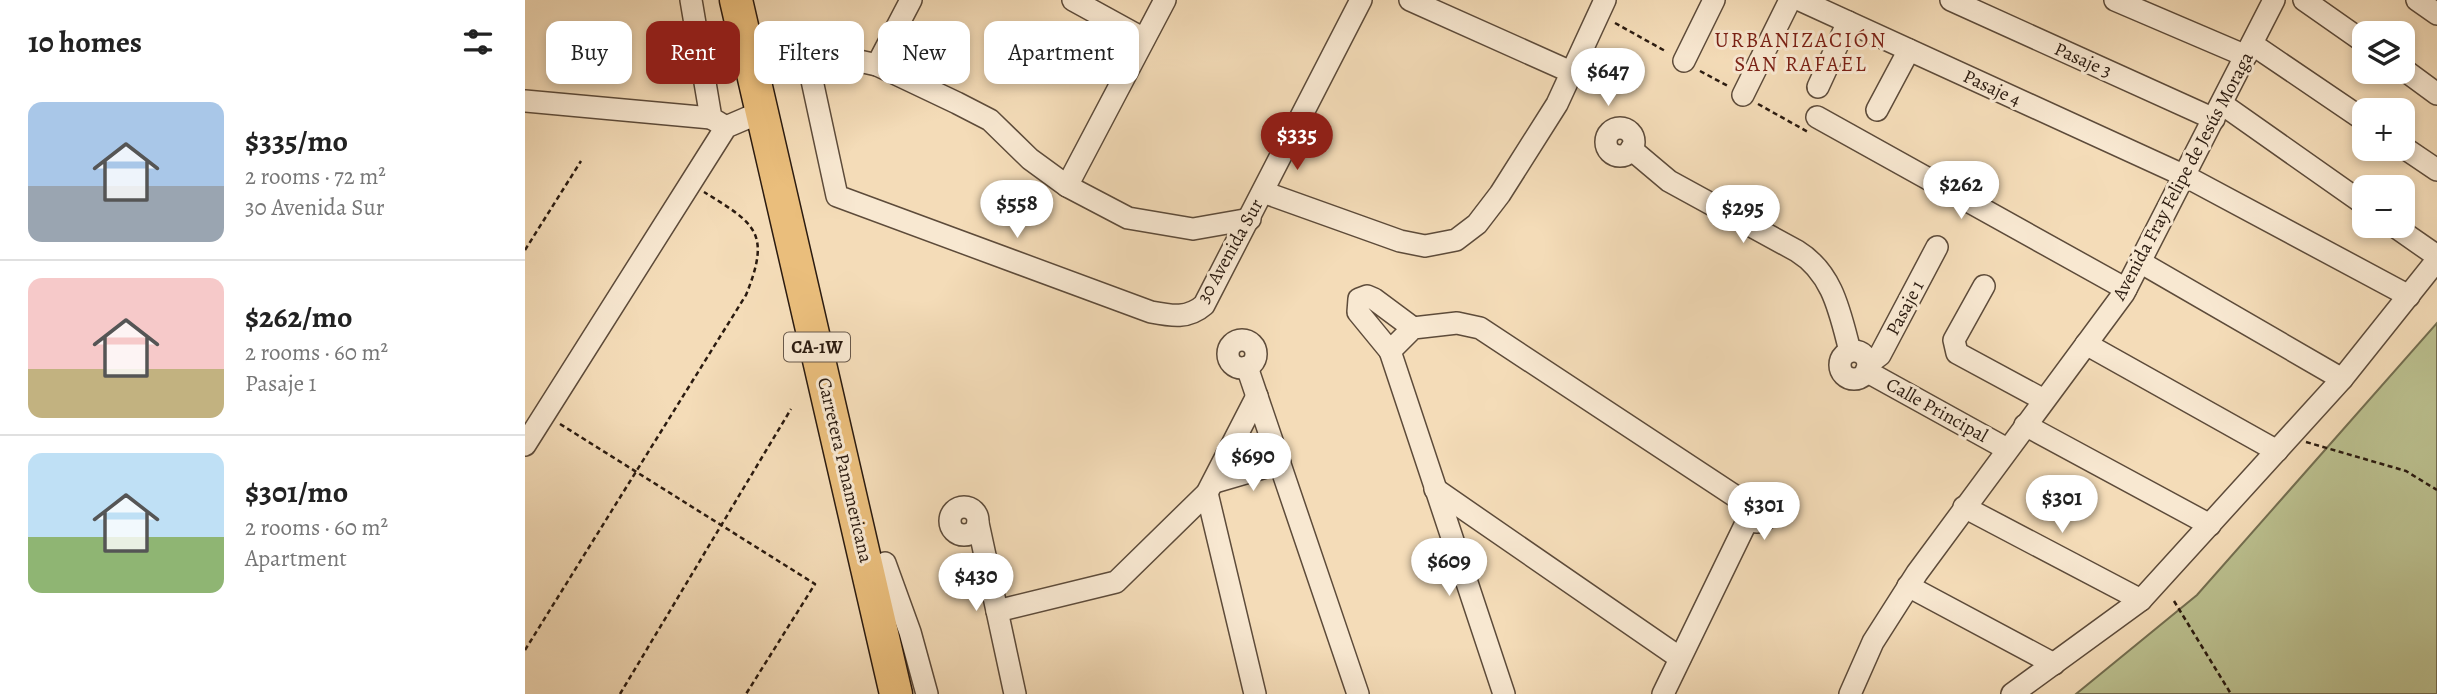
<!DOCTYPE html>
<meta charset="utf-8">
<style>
:root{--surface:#fff;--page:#f6f6f6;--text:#222;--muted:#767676;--line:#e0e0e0;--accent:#8f2418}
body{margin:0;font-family:Alegreya,serif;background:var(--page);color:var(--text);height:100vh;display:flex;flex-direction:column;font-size:26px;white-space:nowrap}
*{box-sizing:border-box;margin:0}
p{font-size:23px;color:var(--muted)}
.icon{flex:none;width:38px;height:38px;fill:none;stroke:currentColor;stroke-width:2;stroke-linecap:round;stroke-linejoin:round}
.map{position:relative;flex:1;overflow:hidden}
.side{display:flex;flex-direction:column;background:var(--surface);width:525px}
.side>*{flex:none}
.top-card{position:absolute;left:21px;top:21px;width:665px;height:63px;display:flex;gap:14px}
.tools{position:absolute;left:1827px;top:21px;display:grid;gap:14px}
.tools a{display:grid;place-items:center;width:63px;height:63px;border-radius:14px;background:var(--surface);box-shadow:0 4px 10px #0003;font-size:35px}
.price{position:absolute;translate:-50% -60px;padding:0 16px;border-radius:24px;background:#fff;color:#222;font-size:23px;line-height:46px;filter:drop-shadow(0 2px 4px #0008)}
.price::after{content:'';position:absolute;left:50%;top:42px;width:21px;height:16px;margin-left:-10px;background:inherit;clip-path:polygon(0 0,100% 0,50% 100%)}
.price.on{background:var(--accent);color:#fff}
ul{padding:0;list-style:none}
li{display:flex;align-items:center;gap:21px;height:175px;padding:0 28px}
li+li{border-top:2px solid var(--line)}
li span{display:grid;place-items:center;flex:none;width:196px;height:140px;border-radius:14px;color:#555}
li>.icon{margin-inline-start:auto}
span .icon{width:84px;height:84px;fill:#fffc;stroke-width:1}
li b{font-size:30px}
h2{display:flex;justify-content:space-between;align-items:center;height:84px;padding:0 28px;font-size:30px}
.chip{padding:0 24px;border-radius:14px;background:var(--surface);box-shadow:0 4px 10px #0003;font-size:24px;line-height:63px}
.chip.on{background:var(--accent);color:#fff}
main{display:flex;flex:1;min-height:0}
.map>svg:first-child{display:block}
.green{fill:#bbc08f;stroke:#736e50;stroke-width:2}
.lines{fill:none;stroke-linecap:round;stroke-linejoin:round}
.minor-casing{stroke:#5d4b3a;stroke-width:24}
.highway-casing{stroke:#2b1b10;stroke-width:35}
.path{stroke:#2b1b10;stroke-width:2.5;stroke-dasharray:5 3.5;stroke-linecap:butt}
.minor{stroke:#f8e8d1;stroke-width:21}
.highway{stroke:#eabe7c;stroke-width:32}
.labels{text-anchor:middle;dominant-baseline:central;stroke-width:6;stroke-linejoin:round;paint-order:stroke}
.shield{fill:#f8e8d1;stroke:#68584a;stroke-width:2}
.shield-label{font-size:18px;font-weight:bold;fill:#2b1b10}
.street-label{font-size:19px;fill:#2b1b10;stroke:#f8e8d1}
.neighbourhood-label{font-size:21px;letter-spacing:2px;fill:#7a1f14;stroke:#f8e8d1}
</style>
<main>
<section class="side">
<h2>10 homes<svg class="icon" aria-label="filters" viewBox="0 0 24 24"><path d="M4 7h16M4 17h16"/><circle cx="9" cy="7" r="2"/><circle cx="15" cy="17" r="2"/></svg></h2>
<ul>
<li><span style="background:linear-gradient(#a9c7e8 60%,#9aa5b1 0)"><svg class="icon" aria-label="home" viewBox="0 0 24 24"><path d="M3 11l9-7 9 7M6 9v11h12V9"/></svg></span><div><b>$335/mo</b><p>2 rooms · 72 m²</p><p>30 Avenida Sur</p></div></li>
<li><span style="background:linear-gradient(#f6c9c9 65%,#c2b280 0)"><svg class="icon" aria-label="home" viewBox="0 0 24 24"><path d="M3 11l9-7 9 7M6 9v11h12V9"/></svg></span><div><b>$262/mo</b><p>2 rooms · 60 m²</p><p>Pasaje 1</p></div></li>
<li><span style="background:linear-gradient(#bfe0f5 60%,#8fb573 0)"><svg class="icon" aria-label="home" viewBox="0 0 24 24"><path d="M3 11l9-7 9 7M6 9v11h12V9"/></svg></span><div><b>$301/mo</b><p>2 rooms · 60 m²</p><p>Apartment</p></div></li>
</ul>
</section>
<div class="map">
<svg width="1912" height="694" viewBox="0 0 1912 694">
<rect width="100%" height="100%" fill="#f4dcb8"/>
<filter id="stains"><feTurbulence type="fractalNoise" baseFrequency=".00286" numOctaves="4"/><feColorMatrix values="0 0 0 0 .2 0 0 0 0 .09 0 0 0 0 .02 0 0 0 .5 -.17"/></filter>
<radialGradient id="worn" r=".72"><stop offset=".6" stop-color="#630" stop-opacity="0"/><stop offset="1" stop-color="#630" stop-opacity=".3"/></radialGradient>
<path class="green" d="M1912 323V694H1551L1672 595Z"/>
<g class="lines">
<g class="minor-casing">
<g id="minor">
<path d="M166 0 186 118 196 124"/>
<path d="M548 0 619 39"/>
<path d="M885 0 1046 72"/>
<path d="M1275 0 1660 176 1884 296"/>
<path d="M1426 0 1689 119"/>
<path d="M1590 0 1721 56"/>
<path d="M1779 0 1839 42"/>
<path d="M1892 0 1912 14"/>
<path d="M240 40 352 65 432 103 465 120 505 159 542 186 603 218 668 229 725 219"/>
<path d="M1727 44 1839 120"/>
<path d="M280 48 312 196 626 312C647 316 663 319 679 305L836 0"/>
<path d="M1159 61 1189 0"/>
<path d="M352 65 386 0"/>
<path d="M1878 69 1912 94"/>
<path d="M1293 87 1323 22"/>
<path d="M1218 95 1265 0"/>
<path d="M0 101 186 118"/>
<path d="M1697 104 1839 204"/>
<path d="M1352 110 1384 50"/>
<path d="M1292 117 1601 289"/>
<circle cx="1095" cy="142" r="14"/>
<path d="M1878 147 1912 170"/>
<path d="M1106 149 1144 181 1272 251C1308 273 1315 313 1325 351"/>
<path d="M542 186 640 0"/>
<path d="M738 192 875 241 900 246 931 240 952 224 975 194 1032 104 1080 0"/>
<path d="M1869 226 1912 256"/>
<path d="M1615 262 1817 379"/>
<path d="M1459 286 1429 340 1432 353 1519 400"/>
<circle cx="717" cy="354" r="14"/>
<path d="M1561 344 1752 451"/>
<circle cx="1329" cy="365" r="14"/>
<path d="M865 351 833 312 834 299 842 296 849 299 888 328"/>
<path d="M1343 364 1355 355 1412 247"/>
<path d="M722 367 833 694"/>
<path d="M1341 371 1482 449"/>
<path d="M1500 425 1685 525"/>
<path d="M0 445 201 127 236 112"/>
<path d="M690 482 755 463"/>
<path d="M910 489 1155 658"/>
<path d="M682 493 730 694"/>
<circle cx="1232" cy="508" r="14"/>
<circle cx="439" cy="521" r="14"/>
<path d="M1439 507 1616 600"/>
<path d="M453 523 490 694"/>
<path d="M360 563 385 632 402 694"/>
<path d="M1383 586 1529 664"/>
<path d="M472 611 591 582 682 493 732 396"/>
<path d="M979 694 865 351 888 328 932 323 955 328 1219 502"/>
<path d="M1138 694 1223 519"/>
<path d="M1325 694 1348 642 1392 573 1599 293 1749 0"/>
<path d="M1487 694 1616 600 1817 379 1912 260"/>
</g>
</g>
<g class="highway-casing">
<path id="highway" d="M211 0 371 694"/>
</g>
<g class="path">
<path d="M1090 23 1142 52"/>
<path d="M1175 71 1203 86"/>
<path d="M1233 104 1283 132"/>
<path d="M0 250 56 161"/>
<path d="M35 424 290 584 221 694"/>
<path d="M1781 442 1881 471 1912 490"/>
<path d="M1649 601 1706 694"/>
<path d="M0 650 221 295C246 233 231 224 179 192"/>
<path d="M95 694 266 409"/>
</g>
<use href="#minor" class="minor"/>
<use href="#highway" class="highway"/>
</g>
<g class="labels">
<rect class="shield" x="259" y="332.5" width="66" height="29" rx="5"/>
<g class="shield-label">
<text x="292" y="347">CA-1W</text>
</g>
<g class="street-label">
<text transform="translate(1558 60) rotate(24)">Pasaje 3</text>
<text transform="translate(1467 88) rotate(25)">Pasaje 4</text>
<text transform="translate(1658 176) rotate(-62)">Avenida Fray Felipe de Jesús Moraga</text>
<text transform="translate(705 251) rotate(-61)">30 Avenida Sur</text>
<text transform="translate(1380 308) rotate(-62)">Pasaje 1</text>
<text transform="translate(1412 410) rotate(29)">Calle Principal</text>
<text transform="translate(320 470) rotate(77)">Carretera Panamericana</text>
</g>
<g class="neighbourhood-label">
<text x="1276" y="40">URBANIZACIÓN<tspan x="1276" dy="24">SAN RAFAEL</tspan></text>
</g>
</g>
<rect width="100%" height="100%" filter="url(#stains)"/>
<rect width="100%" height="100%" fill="url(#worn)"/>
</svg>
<div class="tools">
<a><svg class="icon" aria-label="layers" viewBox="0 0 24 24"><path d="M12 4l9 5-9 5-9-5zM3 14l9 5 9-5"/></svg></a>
<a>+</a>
<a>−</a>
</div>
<b class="price" style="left:1083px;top:108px">$647</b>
<b class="price on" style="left:772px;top:172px">$335</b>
<b class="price" style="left:1436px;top:221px">$262</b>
<b class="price" style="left:492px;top:240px">$558</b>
<b class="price" style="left:1218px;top:245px">$295</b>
<b class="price" style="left:728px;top:493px">$690</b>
<b class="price" style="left:1537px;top:535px">$301</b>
<b class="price" style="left:1239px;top:542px">$301</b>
<b class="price" style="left:924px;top:598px">$609</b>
<b class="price" style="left:451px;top:613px">$430</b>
<div class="top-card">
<a class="chip">Buy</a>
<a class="chip on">Rent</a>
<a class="chip">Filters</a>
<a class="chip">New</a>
<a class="chip">Apartment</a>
</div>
</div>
</main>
